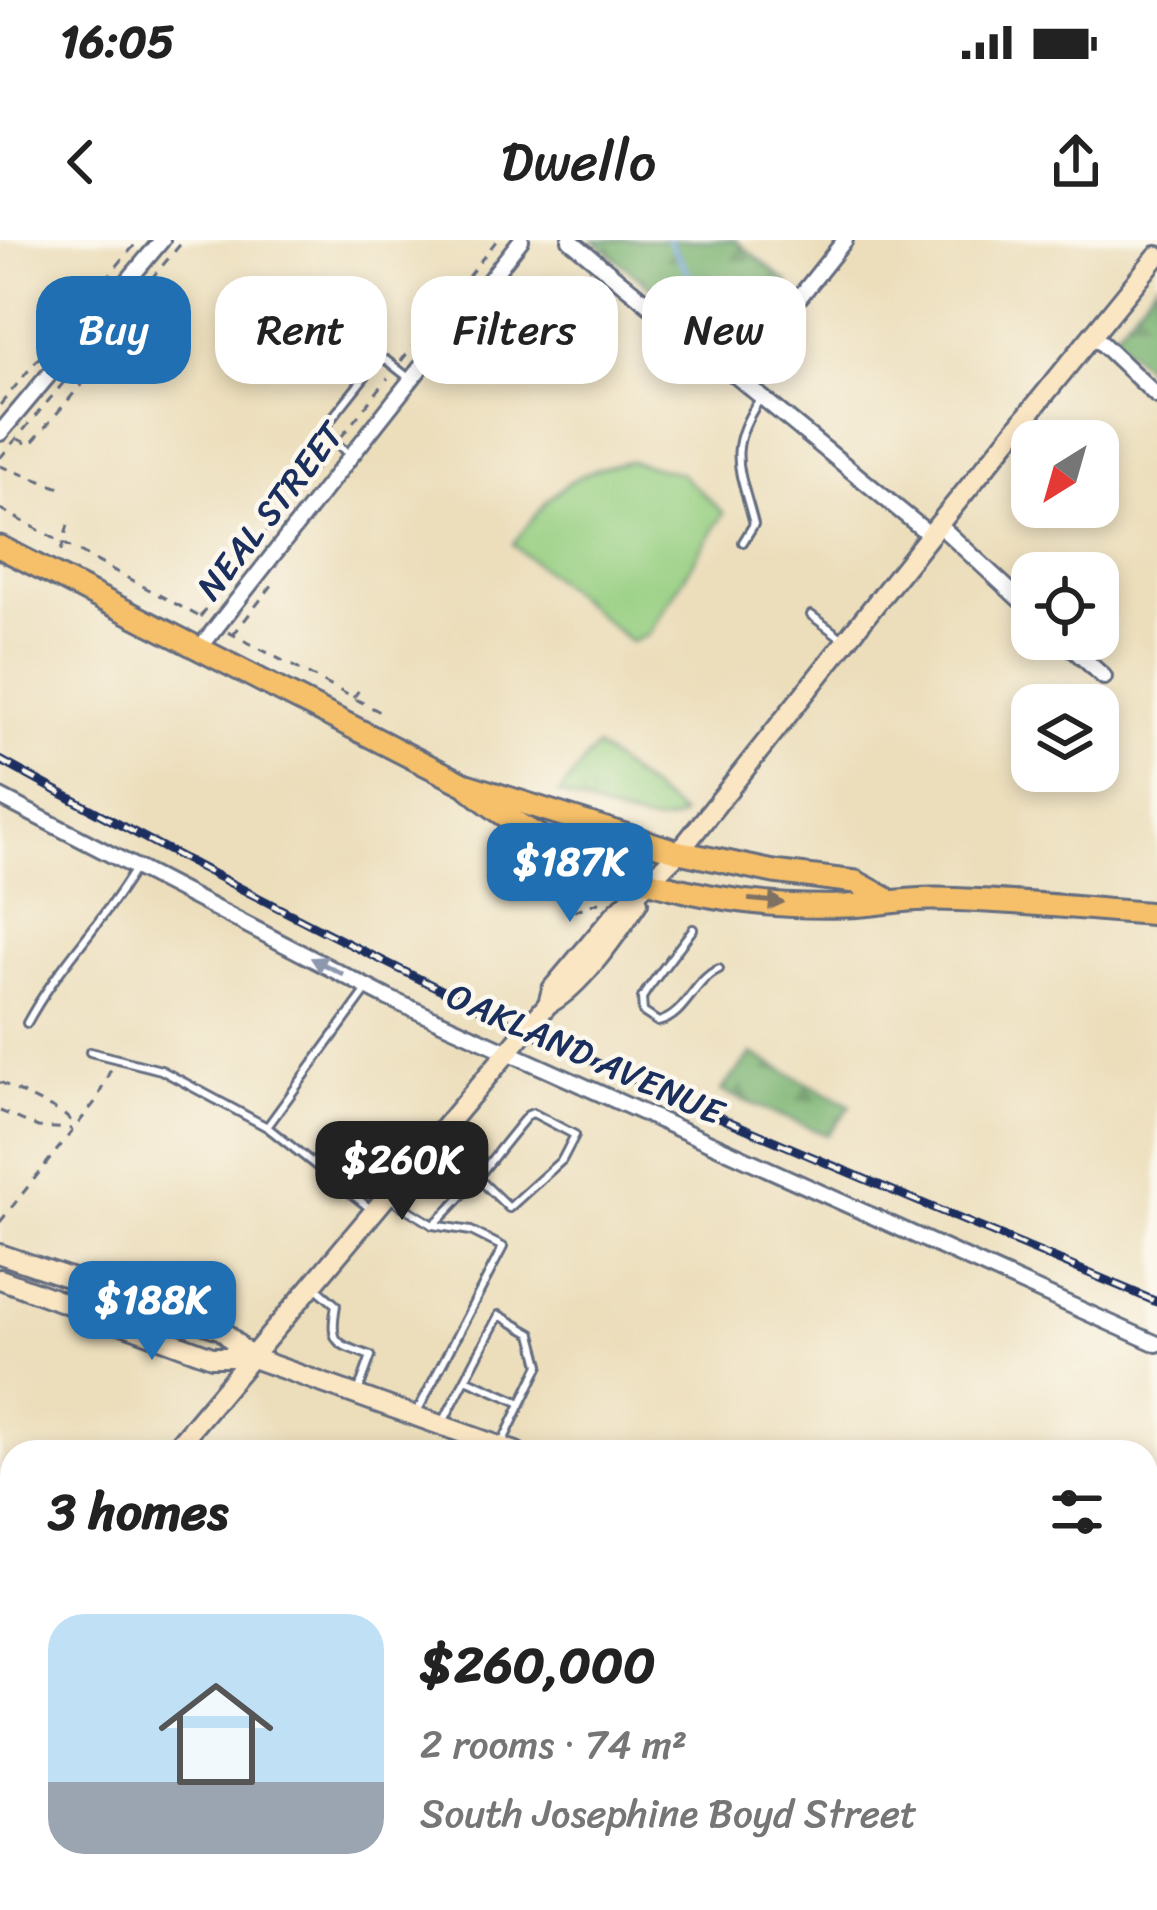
<!DOCTYPE html>
<meta charset="utf-8">
<style>
:root{--surface:#fff;--page:#f6f6f6;--text:#222;--muted:#767676;--line:#e0e0e0;--accent:#1f6fb2}
body{margin:0;font-family:Sriracha,sans-serif;background:var(--page);color:var(--text);height:100vh;display:flex;flex-direction:column;font-size:45px;white-space:nowrap}
*{box-sizing:border-box;margin:0}
p{font-size:39px;color:var(--muted)}
.icon{flex:none;width:66px;height:66px;fill:none;stroke:currentColor;stroke-width:2;stroke-linecap:round;stroke-linejoin:round}
.map{position:relative;flex:1;overflow:hidden}
.sheet{position:absolute;left:0px;top:1200px;width:1158px;height:471px;display:flex;flex-direction:column;background:var(--surface);border-radius:36px 36px 0 0;box-shadow:0 6px 18px #0003}
.sheet>*{flex:none}
.hud{position:absolute;left:36px;top:36px;width:1086px;height:108px;display:flex;gap:24px}
.needle{width:78px;rotate:217deg}
.tools{position:absolute;left:1011px;top:180px;display:grid;gap:24px}
.tools a{display:grid;place-items:center;width:108px;height:108px;border-radius:24px;background:var(--surface);box-shadow:0 6px 18px #0003;font-size:60px}
.price{position:absolute;translate:-50% -102px;padding:0 27px;border-radius:24px;background:var(--accent);color:#fff;font-size:39px;line-height:78px;filter:drop-shadow(0 3px 6px #0008)}
.price::after{content:'';position:absolute;left:50%;top:72px;width:36px;height:27px;margin-left:-18px;background:inherit;clip-path:polygon(0 0,100% 0,50% 100%)}
.price.on{background:#222;color:#fff}
ul{padding:0;list-style:none}
li{display:flex;align-items:center;gap:36px;height:300px;padding:0 48px}
li+li{border-top:3px solid var(--line)}
li span{display:grid;place-items:center;flex:none;width:336px;height:240px;border-radius:36px;color:#555}
li>.icon{margin-inline-start:auto}
span .icon{width:144px;height:144px;fill:#fffc;stroke-width:1}
li b{font-size:51px}
h2{display:flex;justify-content:space-between;align-items:center;height:144px;padding:0 48px;font-size:51px}
.pill{padding:0 42px;border-radius:36px;background:var(--surface);box-shadow:0 6px 18px #0003;font-size:42px;line-height:108px}
.pill.on{background:var(--accent);color:#fff}
.status{display:flex;justify-content:space-between;align-items:center;height:84px;padding:0 60px;background:var(--surface);direction:ltr}
.status svg{height:33px;fill:currentColor}
header{display:flex;justify-content:space-between;align-items:center;height:156px;padding:0 48px;background:var(--surface);font-size:54px;font-weight:600}
.map>svg:first-child{display:block}
.grass{fill:url(#grass-tufts);stroke:#597f70;stroke-width:3}
.forest{fill:url(#forest-firs);stroke:#4a7067;stroke-width:3}
.park{fill:url(#park-dots);stroke:#597f70;stroke-width:3}
.pitch{fill:#97cf82;stroke:#597f70;stroke-width:3}
.lines{fill:none;stroke-linecap:round;stroke-linejoin:round}
.stream{stroke:#78aae4;stroke-width:4.5}
.service-casing{stroke:#646c7f;stroke-width:12}
.minor-casing{stroke:#646c7f;stroke-width:20}
.secondary-casing{stroke:#646c7f;stroke-width:24}
.primary-casing{stroke:#646c7f;stroke-width:27}
.path{stroke:#646c7f;stroke-width:3;stroke-dasharray:9 9;stroke-linecap:butt}
.service{stroke:#fff;stroke-width:6}
.minor{stroke:#fff;stroke-width:14}
.secondary{stroke:#fbe6c4;stroke-width:18}
.primary{stroke:#f6c06b;stroke-width:21}
.rail-casing{stroke:#1b2f5e;stroke-width:9}
.rail{stroke:#fbf7ec;stroke-width:4.5;stroke-dasharray:14;stroke-linecap:butt}
.oneway{fill:#7e7064}
.oneway2{fill:#8d97ae}
.labels{text-anchor:middle;dominant-baseline:central;stroke-width:9;stroke-linejoin:round;paint-order:stroke}
.street-label{font-size:36px;fill:#1b2f5e;stroke:#fbf7ec}
</style>
<div class="status"><b>16:05</b><svg viewBox="0 0 49 12"><path d="M0 12V9h3v3zM5 12V6h3v6zM10 12V3h3v9zM15 12V0h3v12zM26 1h20v11H26zM47 4h2v5h-2z"/></svg></div>
<header><svg class="icon" aria-label="back" viewBox="0 0 24 24"><path d="M15 5l-7 7 7 7"/></svg>Dwello<svg class="icon" aria-label="share" viewBox="0 0 24 24"><path d="M12 15V3M7 8l5-5 5 5M5 13v7h14v-7"/></svg></header>
<div class="map">
<svg width="1157" height="1670" viewBox="0 0 1157 1670">
<defs>
<pattern id="grass-tufts" width="24" height="20" patternUnits="userSpaceOnUse" patternTransform="scale(3)"><rect width="24" height="20" fill="#97cf82"/><path d="M3 7l-1-3M5 7V3M7 7l1-3M15 17l-1-3M17 17v-4M19 17l1-3" fill="none" stroke="#82b273"/></pattern>
<pattern id="forest-firs" width="22" height="20" patternUnits="userSpaceOnUse" patternTransform="scale(3)"><rect width="22" height="20" fill="#79b270"/><path d="M5 1l3.5 6h-7zM16 11l3.5 6h-7z" fill="#62915f"/></pattern>
<pattern id="park-dots" width="8" height="8" patternUnits="userSpaceOnUse" patternTransform="scale(3)"><rect width="8" height="8" fill="#97cf82"/><path d="M2 2h.1M6 6h.1" fill="none" stroke="#82b273" stroke-width="1.8" stroke-linecap="round"/></pattern>
</defs>
<rect width="100%" height="100%" fill="#fbf7ec"/>
<filter id="ink" filterUnits="userSpaceOnUse"><feTurbulence type="fractalNoise" baseFrequency=".00833" numOctaves="2"/><feDisplacementMap in="SourceGraphic" scale="24" xChannelSelector="R" yChannelSelector="G"/><feConvolveMatrix kernelMatrix="1 2 1 2 8 2 1 2 1" color-interpolation-filters="sRGB"/></filter>
<filter id="wash" filterUnits="userSpaceOnUse"><feTurbulence type="fractalNoise" baseFrequency=".004" numOctaves="4" result="noise"/><feDisplacementMap in="SourceGraphic" scale="48" xChannelSelector="R" yChannelSelector="G"/><feGaussianBlur stdDeviation="2.7" result="paint"/><feColorMatrix in="noise" values="0 0 0 0 0 0 0 0 0 0 0 0 0 0 0 0 0 1.4 0 .05"/><feComposite in="paint" operator="in"/></filter>
<g filter="url(#wash)">
<rect width="100%" height="100%" fill="#ecdebb"/>
<path class="grass" d="M596 507 682 575C662 598 587 563 559 554Z"/>
<g class="forest">
<path d="M593 0H735L789 44 736 109 728 111Z"/>
<path d="M1157 41V139L1113 96Z"/>
<path d="M752 814 851 866 827 895 721 851Z"/>
<path d="M12 1650V1659H154L161 1664 156 1670H0Z"/>
</g>
<path class="park" d="M546 38 585 71 578 81 594 93 572 124 516 74Z"/>
<path class="pitch" d="M630 221 680 233 724 273 648 395 631 402 513 305C549 255 566 232 630 221Z"/>
<g class="lines">
<path class="stream" d="M668 0 728 98"/>
</g>
</g>
<g filter="url(#ink)">
<g class="lines">
<g class="service-casing">
<g id="service">
<path d="M348 213 326 196 325 187 378 120H386L409 138"/>
<path d="M743 302 754 284C740 229 725 210 760 159"/>
<path d="M811 375 843 399"/>
<path d="M693 689 647 750 642 758 643 772 658 782C686 776 693 740 719 729"/>
<path d="M27 783C57 727 102 684 134 630"/>
<path d="M90 812 161 830 267 887 366 751"/>
<path d="M267 887 372 970"/>
<path d="M391 959 433 985 471 991 503 1007 417 1172"/>
<path d="M433 985C469 953 496 912 528 875L533 873 575 895 562 920 509 968 477 937"/>
<path d="M314 1046 336 1065C329 1105 336 1103 371 1116L358 1152"/>
<path d="M466 1139 521 1163"/>
<path d="M442 1184 499 1075 532 1094 540 1125 502 1203"/>
<path d="M821 1659 835 1670"/>
</g>
</g>
<g class="minor-casing">
<g id="minor">
<path d="M570 0 930 295"/>
<path d="M1093 95 1157 156"/>
<path d="M737 136 845 0"/>
<path d="M0 193 162 0"/>
<path d="M938 284 1032 371"/>
<path d="M1062 399 1104 437"/>
<path d="M199 409 521 0"/>
<path d="M0 557 388 758 1157 1104"/>
<path d="M1146 1250 1157 1236"/>
<path d="M284 1659 297 1670"/>
<path d="M249 1670 258 1659"/>
<path d="M805 1670 814 1659"/>
</g>
</g>
<g class="secondary-casing">
<g id="secondary">
<path d="M548 764 552 749 616 673 679 612 930 295 1157 16"/>
<path d="M0 1014 222 1090 250 1117"/>
<path d="M0 1039 212 1117H250L516 1212"/>
<path d="M172 1212 548 764C580 748 618 692 638 662"/>
<path d="M0 1422 12 1407"/>
<path d="M1146 1461 1157 1469"/>
</g>
</g>
<g class="primary-casing">
<g id="primary">
<path d="M0 307 464 544 679 612 774 632 856 642 887 659"/>
<path d="M469 548C570 634 715 670 846 666 877 665 906 658 937 659 1011 660 1084 669 1157 674"/>
</g>
</g>
<g class="path">
<path d="M70 81 139 0"/>
<path d="M401 121 497 0"/>
<path d="M0 165 51 103"/>
<path d="M342 196 388 138"/>
<path d="M18 199 30 205 92 132"/>
<path d="M0 218 184 0"/>
<path d="M0 226 60 248"/>
<path d="M0 269 198 376"/>
<path d="M61 311 69 281"/>
<path d="M200 377 328 213"/>
<path d="M228 392 386 475"/>
<path d="M233 395 276 340"/>
<path d="M353 458 362 446"/>
<path d="M574 671 604 660"/>
<path d="M0 842 62 873 76 885"/>
<path d="M0 871 38 887 72 889"/>
<path d="M0 982 96 861 111 829"/>
</g>
<use href="#service" class="service"/>
<use href="#minor" class="minor"/>
<use href="#secondary" class="secondary"/>
<use href="#primary" class="primary"/>
<g class="rail-casing">
<path id="rail" d="M0 520C165 610 330 697 500 778 715 880 937 968 1157 1062"/>
</g>
<use href="#rail" class="rail"/>
</g>
<defs><path id="oneway-solid" d="M-6-.8H1V-3.2L6.5 0L1 3.2V.8H-6Z" transform="scale(3)"/></defs>
<use class="oneway" href="#oneway-solid" transform="translate(766 661) rotate(5)"/>
<use class="oneway2" href="#oneway-solid" transform="translate(327 726) rotate(-153)"/>
</g>
<g class="labels">
<g class="street-label">
<text transform="translate(270 271) rotate(-52)">NEAL STREET</text>
<text transform="translate(585 814) rotate(24)">OAKLAND AVENUE</text>
</g>
</g>
</svg>
<div class="tools">
<a><svg class="needle" viewBox="-14 -14 28 28"><path d="M0-13l5 13h-10z" fill="#e53935"/><path d="M0 13l5-13h-10z" fill="#767676"/></svg></a>
<a><svg class="icon" aria-label="locate" viewBox="0 0 24 24"><circle cx="12" cy="12" r="6"/><path d="M12 2v4M12 18v4M2 12h4M18 12h4"/></svg></a>
<a><svg class="icon" aria-label="layers" viewBox="0 0 24 24"><path d="M12 4l9 5-9 5-9-5zM3 14l9 5 9-5"/></svg></a>
</div>
<b class="price" style="left:570px;top:685px">$187K</b>
<b class="price on" style="left:402px;top:983px">$260K</b>
<b class="price" style="left:152px;top:1123px">$188K</b>
<div class="hud">
<a class="pill on">Buy</a>
<a class="pill">Rent</a>
<a class="pill">Filters</a>
<a class="pill">New</a>
</div>
<section class="sheet">
<h2>3 homes<svg class="icon" aria-label="filters" viewBox="0 0 24 24"><path d="M4 7h16M4 17h16"/><circle cx="9" cy="7" r="2"/><circle cx="15" cy="17" r="2"/></svg></h2>
<ul>
<li><span style="background:linear-gradient(#bfe0f5 70%,#9aa5b1 0)"><svg class="icon" aria-label="home" viewBox="0 0 24 24"><path d="M3 11l9-7 9 7M6 9v11h12V9"/></svg></span><div><b>$260,000</b><p>2 rooms · 74 m²</p><p>South Josephine Boyd Street</p></div></li>
</ul>
</section>
</div>
